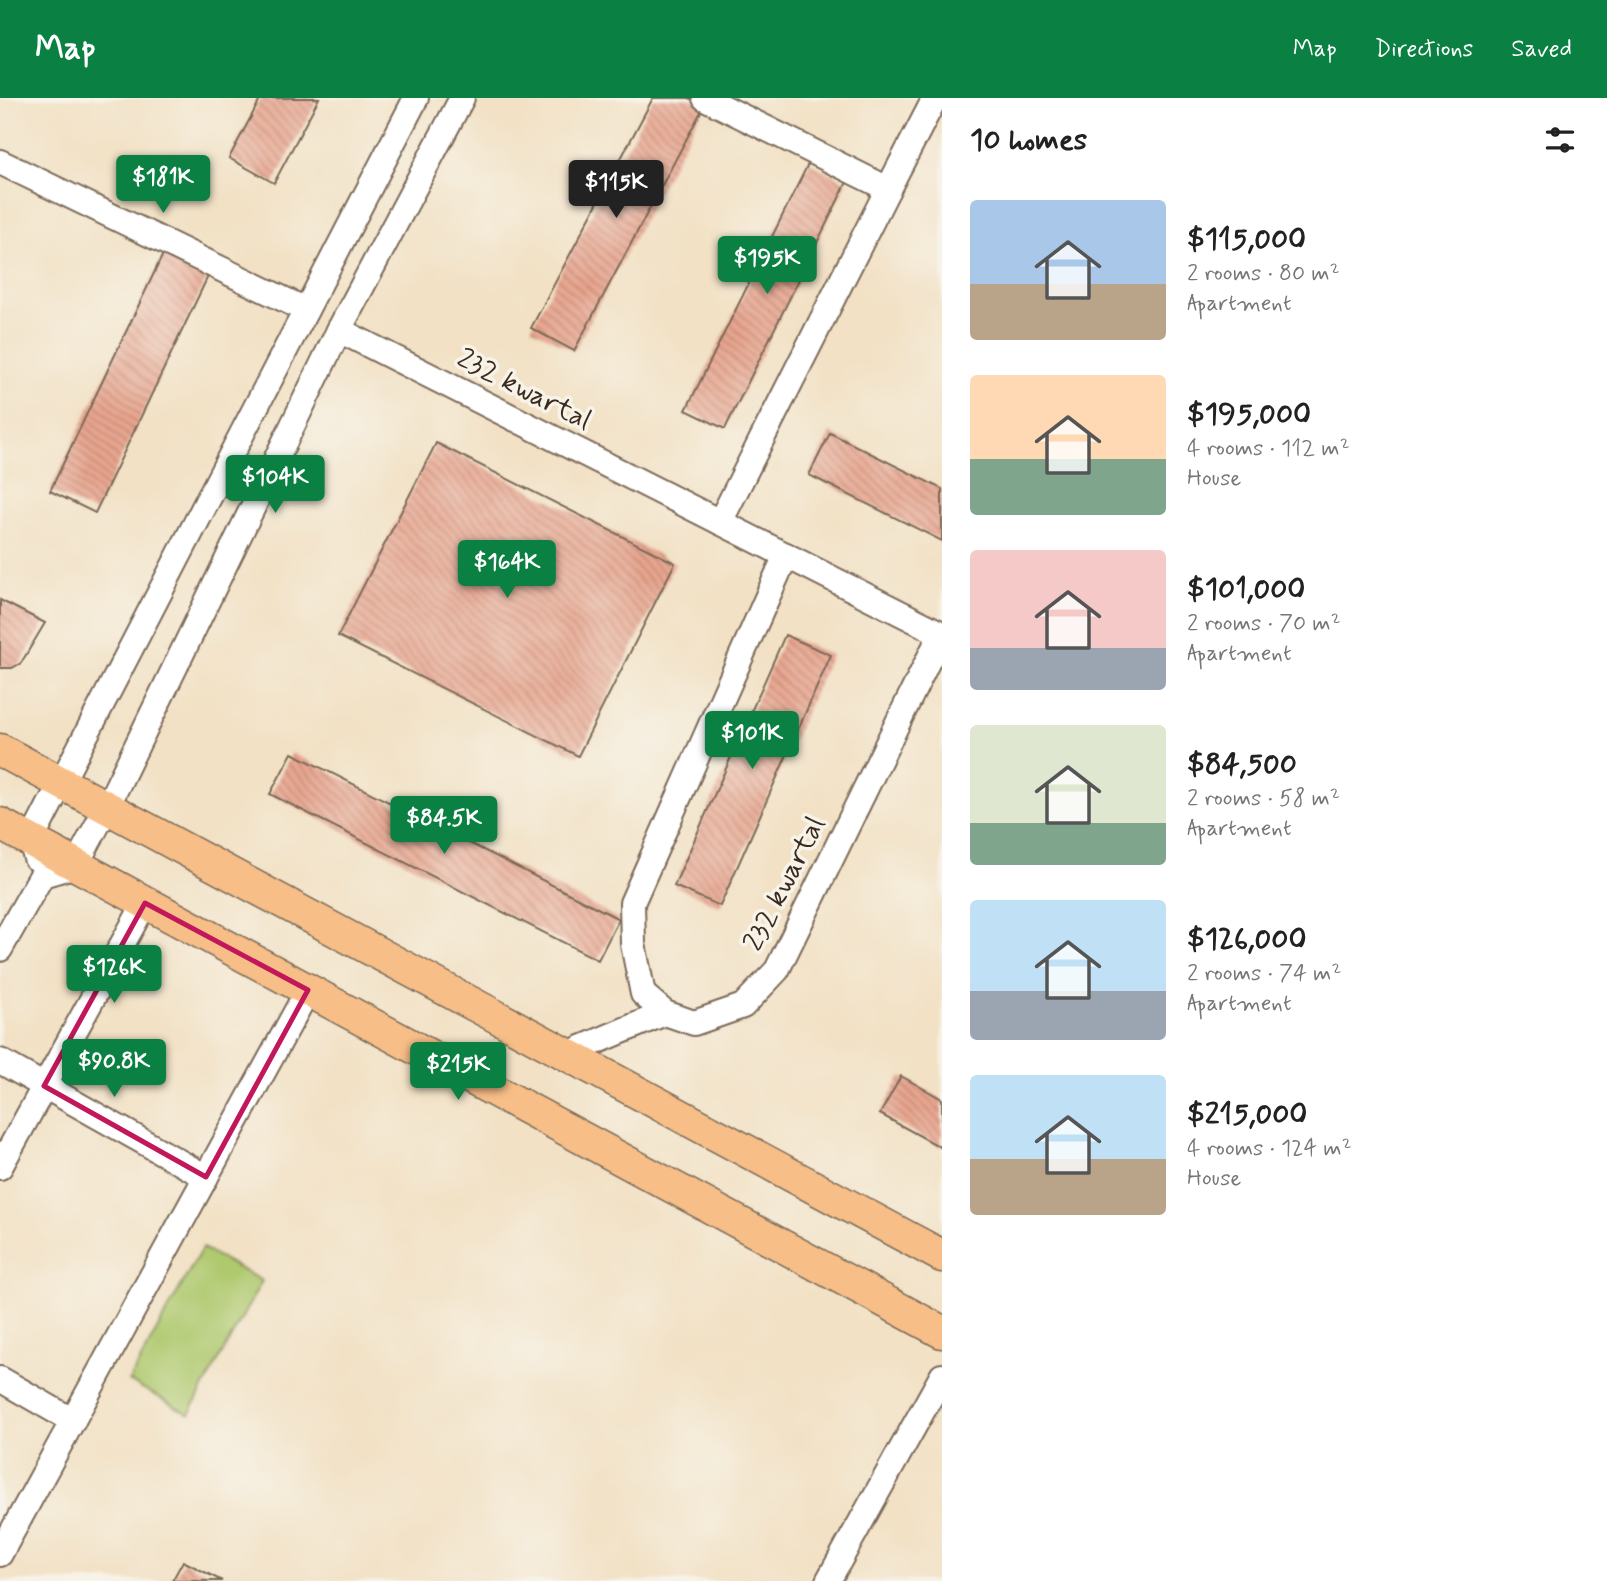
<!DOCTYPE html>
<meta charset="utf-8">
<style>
:root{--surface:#fff;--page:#f2f2f2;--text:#222;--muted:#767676;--accent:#0b8043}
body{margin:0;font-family:Mynerve,sans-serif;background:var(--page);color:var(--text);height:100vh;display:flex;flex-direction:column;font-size:26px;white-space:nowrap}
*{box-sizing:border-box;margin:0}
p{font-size:23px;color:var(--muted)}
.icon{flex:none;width:38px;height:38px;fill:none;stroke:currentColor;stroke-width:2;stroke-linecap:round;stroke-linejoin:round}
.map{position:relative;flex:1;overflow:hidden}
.panel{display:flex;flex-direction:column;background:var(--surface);width:665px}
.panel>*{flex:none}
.price{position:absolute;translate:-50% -60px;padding:0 16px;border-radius:7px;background:var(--accent);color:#fff;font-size:23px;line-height:46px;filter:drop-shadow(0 2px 4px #0008)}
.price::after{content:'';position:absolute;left:50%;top:42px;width:21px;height:16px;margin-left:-10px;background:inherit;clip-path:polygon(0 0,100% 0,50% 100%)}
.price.current{background:#222;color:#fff}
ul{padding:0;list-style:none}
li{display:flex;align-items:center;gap:21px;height:175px;padding:0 28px}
li span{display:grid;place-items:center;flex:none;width:196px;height:140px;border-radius:7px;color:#555}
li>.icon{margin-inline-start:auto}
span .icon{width:84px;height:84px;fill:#fffc;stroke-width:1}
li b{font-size:30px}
h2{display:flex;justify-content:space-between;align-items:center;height:84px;padding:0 28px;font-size:30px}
header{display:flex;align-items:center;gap:42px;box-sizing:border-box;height:98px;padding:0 35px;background:var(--accent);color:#fff}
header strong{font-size:33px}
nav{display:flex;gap:38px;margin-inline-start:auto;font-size:24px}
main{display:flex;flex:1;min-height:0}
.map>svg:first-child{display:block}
.green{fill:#afc96e;stroke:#757a46;stroke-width:2}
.building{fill:url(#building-back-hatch)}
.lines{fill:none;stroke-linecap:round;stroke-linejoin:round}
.minor-casing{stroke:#7b6a58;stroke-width:28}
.major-casing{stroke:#7b6a58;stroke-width:35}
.minor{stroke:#fff;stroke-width:24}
.major{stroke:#f7be87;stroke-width:32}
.marked{fill:none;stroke:#c2185b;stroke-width:5;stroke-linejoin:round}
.labels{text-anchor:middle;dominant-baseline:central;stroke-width:7;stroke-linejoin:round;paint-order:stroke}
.street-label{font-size:28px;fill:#3b2a1e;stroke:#f7f3e8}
</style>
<header>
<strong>Map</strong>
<nav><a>Map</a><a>Directions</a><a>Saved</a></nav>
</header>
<main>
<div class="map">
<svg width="942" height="1483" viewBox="0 0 942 1483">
<defs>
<pattern id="building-back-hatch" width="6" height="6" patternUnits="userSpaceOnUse" patternTransform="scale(1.75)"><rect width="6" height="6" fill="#e8a58f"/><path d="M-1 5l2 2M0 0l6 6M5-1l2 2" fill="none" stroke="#bd8774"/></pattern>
</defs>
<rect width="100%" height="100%" fill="#f7f3e8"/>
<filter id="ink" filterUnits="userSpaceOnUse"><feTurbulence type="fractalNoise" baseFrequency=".0143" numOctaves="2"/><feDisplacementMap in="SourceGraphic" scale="14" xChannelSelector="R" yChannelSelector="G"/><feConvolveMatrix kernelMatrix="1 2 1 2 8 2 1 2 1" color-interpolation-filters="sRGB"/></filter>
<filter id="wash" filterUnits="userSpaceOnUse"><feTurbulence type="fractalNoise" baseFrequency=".00686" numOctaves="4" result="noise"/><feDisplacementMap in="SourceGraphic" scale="28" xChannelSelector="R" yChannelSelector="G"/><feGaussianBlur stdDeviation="1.57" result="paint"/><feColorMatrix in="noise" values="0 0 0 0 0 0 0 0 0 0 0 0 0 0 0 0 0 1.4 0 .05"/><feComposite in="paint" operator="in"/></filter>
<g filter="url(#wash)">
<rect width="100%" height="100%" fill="#f2e1c5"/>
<path class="green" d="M202 1150 262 1183 189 1316 129 1283Z"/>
<g id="blocks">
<g class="building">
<path d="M261 0H319L274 85 229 60Z"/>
<path d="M653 0H689L704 8 574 253 531 230Z"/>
<path d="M809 64 847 84 725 331 686 312Z"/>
<path d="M165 152 210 174 95 415 50 393Z"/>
<path d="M830 335 942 391V443L809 377Z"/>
<path d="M436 345 675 465 578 658 338 538Z"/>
<path d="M0 502 45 525 21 565 12 570H0Z"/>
<path d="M785 537 831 557 720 808 674 788Z"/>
<path d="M292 655 619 821 598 862 270 696Z"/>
<path d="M901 978 942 1001V1050L880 1016Z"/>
<path d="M183 1463 222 1483H172Z"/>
</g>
</g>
</g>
<g filter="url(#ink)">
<use href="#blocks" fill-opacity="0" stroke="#7b6a58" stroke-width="2"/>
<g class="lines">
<g class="minor-casing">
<g id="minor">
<path d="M705 0 888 91 720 424"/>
<path d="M0 64 306 212"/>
<path d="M888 91 935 0"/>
<path d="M339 232 942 536"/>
<path d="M786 457 632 805 633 846 643 896 665 915 694 925 743 908 777 872 941 536"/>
<path d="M36 760 31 743 416 0"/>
<path d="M0 851 42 777 76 767 107 709 339 232 462 0"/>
<path d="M567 956 665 915"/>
<path d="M0 963 206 1079"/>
<path d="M0 1069 145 805"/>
<path d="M0 1281 73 1323"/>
<path d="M0 1456 308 892"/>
<path d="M828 1483 942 1278"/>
</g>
</g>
<g class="major-casing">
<g id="major">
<path d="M0 652 942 1158"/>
<path d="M0 726 942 1234"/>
</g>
</g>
<use href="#minor" class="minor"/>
<use href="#major" class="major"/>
</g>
</g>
<path class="marked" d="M145 805 308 892 206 1079 44 988Z"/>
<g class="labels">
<g class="street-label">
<text transform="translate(524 292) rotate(27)">232 kwartal</text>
<text transform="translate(785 786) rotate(-63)">232 kwartal</text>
</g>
</g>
</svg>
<b class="price" style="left:163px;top:117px">$181K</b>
<b class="price current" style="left:616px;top:122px">$115K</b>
<b class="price" style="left:767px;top:198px">$195K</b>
<b class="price" style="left:275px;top:417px">$104K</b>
<b class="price" style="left:507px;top:502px">$164K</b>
<b class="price" style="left:752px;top:673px">$101K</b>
<b class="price" style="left:444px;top:758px">$84.5K</b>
<b class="price" style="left:114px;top:907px">$126K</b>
<b class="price" style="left:114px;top:1001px">$90.8K</b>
<b class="price" style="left:458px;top:1004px">$215K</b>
</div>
<section class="panel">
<h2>10 homes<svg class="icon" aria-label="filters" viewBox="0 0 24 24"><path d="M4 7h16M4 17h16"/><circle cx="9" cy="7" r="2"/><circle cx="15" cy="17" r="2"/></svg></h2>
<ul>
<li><span style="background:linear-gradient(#a9c7e8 60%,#b9a48a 0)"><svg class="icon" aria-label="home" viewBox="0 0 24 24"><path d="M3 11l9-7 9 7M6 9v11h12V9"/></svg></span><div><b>$115,000</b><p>2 rooms · 80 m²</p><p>Apartment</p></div></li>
<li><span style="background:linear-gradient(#ffd9b3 60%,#7fa58c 0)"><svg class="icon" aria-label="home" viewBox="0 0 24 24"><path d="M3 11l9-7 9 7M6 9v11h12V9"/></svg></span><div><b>$195,000</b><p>4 rooms · 112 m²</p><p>House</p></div></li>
<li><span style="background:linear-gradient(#f6c9c9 70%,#9aa5b1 0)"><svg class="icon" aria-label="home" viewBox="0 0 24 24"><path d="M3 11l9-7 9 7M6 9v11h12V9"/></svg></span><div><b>$101,000</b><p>2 rooms · 70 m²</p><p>Apartment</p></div></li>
<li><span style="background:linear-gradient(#dfe7d0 70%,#7fa58c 0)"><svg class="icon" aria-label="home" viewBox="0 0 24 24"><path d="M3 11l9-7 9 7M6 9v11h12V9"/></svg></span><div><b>$84,500</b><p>2 rooms · 58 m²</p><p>Apartment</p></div></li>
<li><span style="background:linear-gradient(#bfe0f5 65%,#9aa5b1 0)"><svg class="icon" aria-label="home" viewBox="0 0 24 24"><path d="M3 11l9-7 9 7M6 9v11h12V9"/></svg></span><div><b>$126,000</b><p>2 rooms · 74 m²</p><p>Apartment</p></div></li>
<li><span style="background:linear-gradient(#bfe0f5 60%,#b9a48a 0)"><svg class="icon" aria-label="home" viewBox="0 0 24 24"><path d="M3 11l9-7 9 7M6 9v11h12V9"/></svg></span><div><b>$215,000</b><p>4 rooms · 124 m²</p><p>House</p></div></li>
</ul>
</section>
</main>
